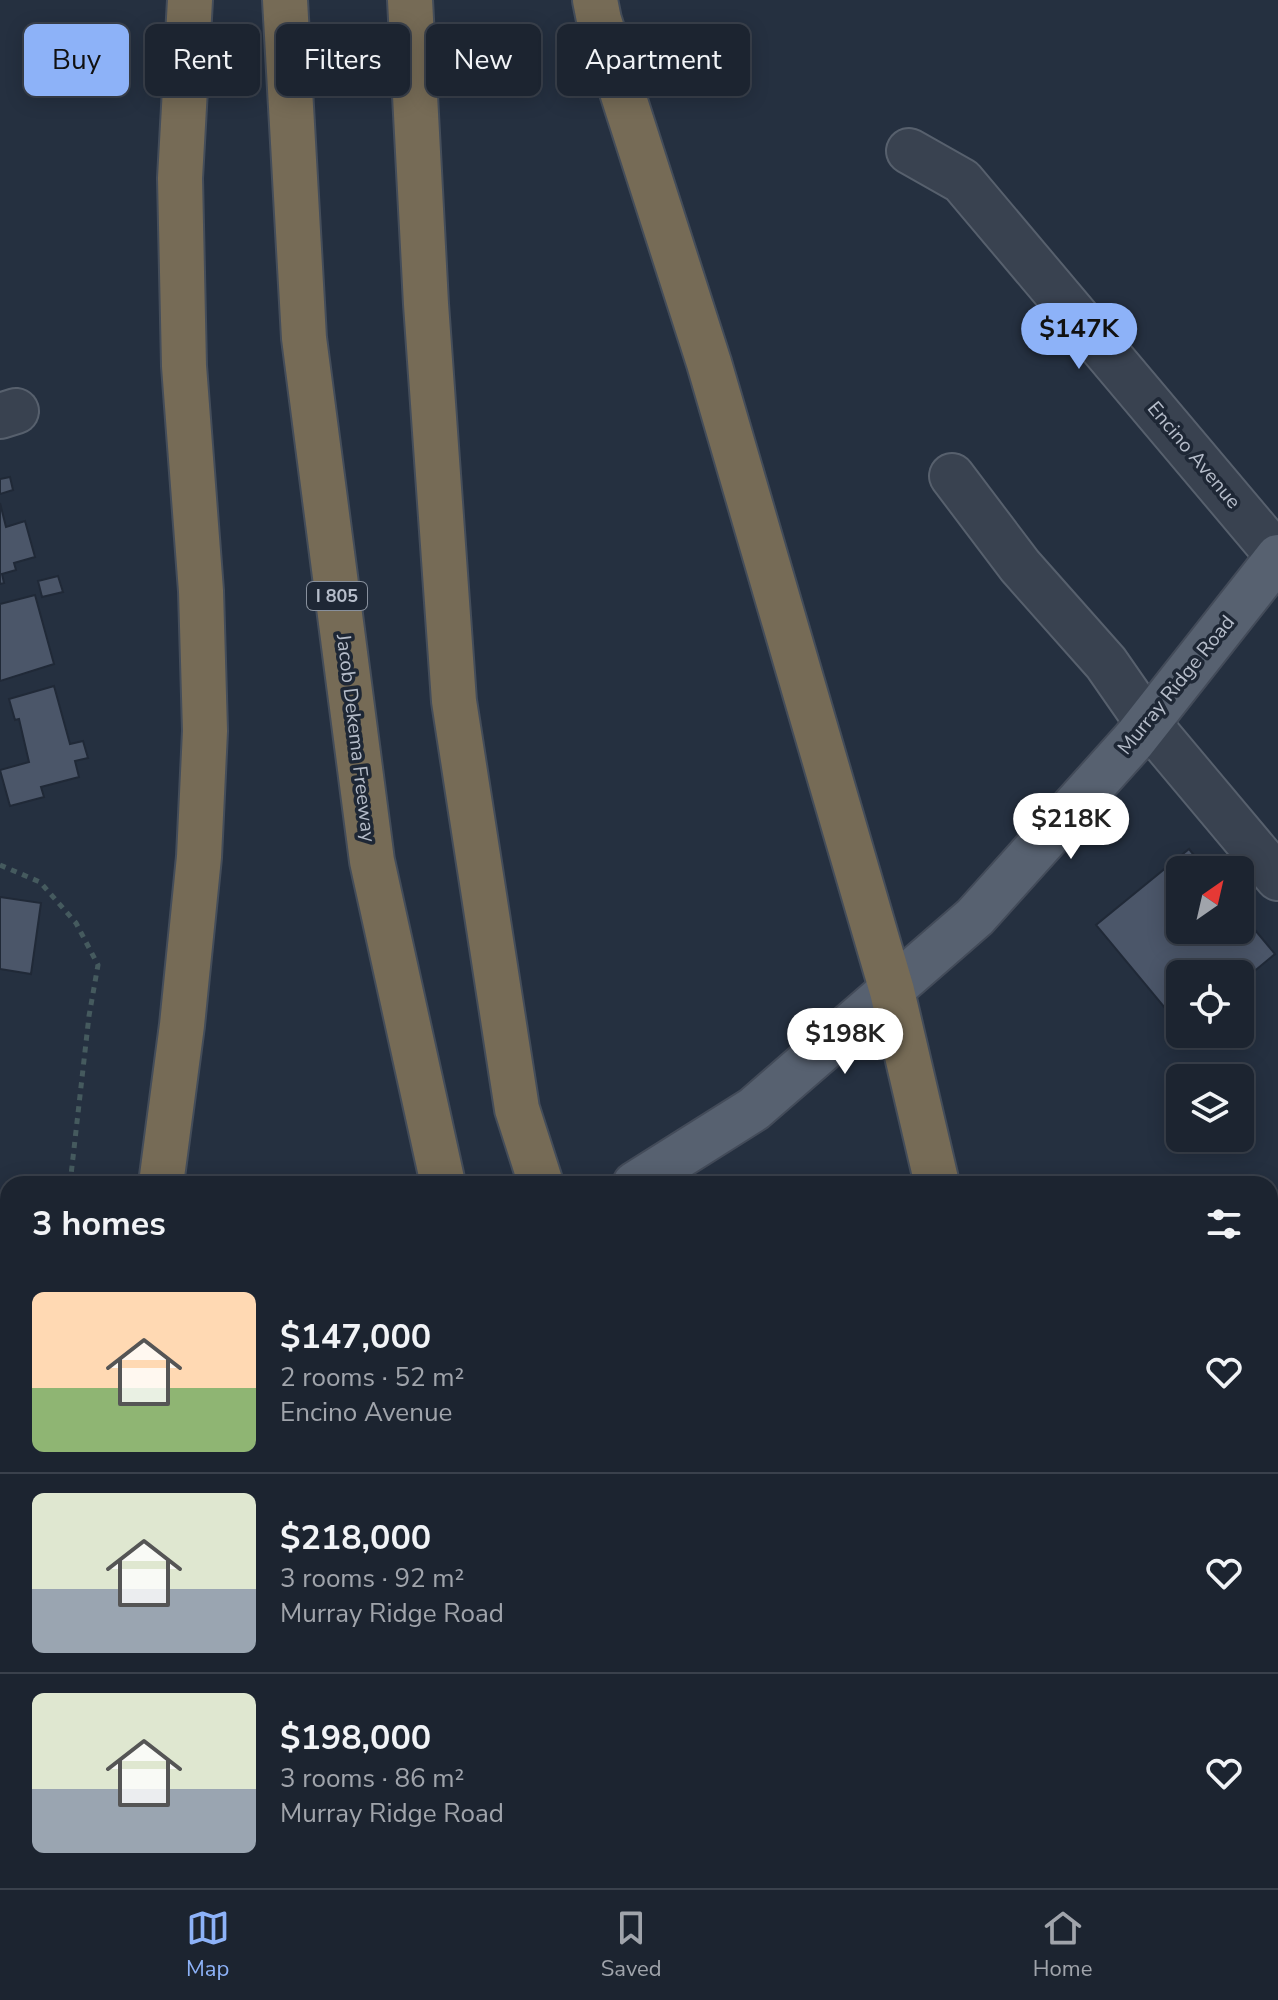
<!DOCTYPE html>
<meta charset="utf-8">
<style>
:root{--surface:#1c2430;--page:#252c38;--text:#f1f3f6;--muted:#a0a4ab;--line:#3a414c;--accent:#8db2f8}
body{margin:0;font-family:"Nunito Sans",sans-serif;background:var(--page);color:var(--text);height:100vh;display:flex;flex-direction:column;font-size:30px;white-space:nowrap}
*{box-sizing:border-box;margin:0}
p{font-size:26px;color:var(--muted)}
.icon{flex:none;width:44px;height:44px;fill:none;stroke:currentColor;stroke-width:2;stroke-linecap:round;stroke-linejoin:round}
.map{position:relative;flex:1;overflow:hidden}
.details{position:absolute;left:0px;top:1176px;width:1278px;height:712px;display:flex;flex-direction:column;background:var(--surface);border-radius:24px 24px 0 0;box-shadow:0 4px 20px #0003,0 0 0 2px var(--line)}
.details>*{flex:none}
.hud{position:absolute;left:24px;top:24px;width:800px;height:72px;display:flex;gap:16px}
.needle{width:52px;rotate:34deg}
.buttons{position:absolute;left:1166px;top:856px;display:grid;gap:16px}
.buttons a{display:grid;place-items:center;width:88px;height:88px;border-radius:12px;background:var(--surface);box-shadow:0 4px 20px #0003,0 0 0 2px var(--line);font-size:40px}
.price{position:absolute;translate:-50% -68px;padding:0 18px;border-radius:28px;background:#fff;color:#222;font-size:26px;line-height:52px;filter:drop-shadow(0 2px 4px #0008)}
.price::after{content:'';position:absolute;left:50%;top:48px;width:24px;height:18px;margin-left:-12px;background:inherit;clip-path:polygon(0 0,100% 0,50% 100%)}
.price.on{background:var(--accent);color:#111}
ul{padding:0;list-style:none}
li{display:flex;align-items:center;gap:24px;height:200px;padding:0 32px}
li+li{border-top:2px solid var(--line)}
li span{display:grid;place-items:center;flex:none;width:224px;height:160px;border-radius:12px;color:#555}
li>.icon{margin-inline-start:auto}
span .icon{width:96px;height:96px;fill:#fffc;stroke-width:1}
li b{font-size:34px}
h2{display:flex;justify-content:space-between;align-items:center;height:96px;padding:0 32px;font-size:34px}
.chip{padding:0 28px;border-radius:12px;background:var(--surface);box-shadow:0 4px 20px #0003,0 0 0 2px var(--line);font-size:28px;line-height:72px}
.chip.on{background:var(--accent);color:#111}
.tab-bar{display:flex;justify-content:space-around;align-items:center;height:112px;border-top:2px solid var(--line);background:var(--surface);font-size:22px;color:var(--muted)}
.tab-bar a{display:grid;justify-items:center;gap:4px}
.tab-bar .on{color:var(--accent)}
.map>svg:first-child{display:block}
.green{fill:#273d41}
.building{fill:#4b5669;stroke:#202937;stroke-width:2}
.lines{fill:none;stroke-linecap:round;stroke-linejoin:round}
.minor-casing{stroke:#57606d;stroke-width:48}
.major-casing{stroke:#434b59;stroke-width:48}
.highway-casing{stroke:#444d5a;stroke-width:48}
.path{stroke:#455a5e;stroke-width:5;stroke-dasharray:6 6;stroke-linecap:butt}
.minor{stroke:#394250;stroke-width:44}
.major{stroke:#576170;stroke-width:44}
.highway{stroke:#766b56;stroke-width:44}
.labels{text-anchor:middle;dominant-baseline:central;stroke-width:7;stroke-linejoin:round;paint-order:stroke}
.shield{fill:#1e2735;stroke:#88909d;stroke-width:2}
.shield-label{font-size:18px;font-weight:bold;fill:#b6bdca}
.street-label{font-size:20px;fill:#b6bdca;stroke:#1e2735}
</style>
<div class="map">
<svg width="1278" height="1888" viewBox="0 0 1278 1888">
<rect width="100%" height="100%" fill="#253040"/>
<path class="green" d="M0 1773 8 1778V1880H165L177 1888H0Z"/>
<g class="building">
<path d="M10 477 13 490 0 494V479Z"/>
<path d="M0 503 6 527 25 521 35 557 14 563 16 570 2 574 4 583 0 584Z"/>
<path d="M58 576 63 592 42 597 38 581Z"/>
<path d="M35 595 54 664 0 681V604Z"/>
<path d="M54 686 70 744 83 741 88 758 75 761 79 777 41 787 44 797 10 806 0 770 29 762 19 719 15 720 9 699Z"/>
<path d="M1189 849 1206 870H1180V930H1240V912L1275 954 1240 983V974H1180V1026L1096 925Z"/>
<path d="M0 897 41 903 31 974 0 969Z"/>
</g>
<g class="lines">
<g class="minor-casing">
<g id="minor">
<path d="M909 151 962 181 1278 556"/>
<path d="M0 416 16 411"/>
<path d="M952 476 1020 566 1106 663 1147 722 1278 878"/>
<path d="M0 1493H8"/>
<path d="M1270 1546 1278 1551"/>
</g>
</g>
<g class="major-casing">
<path id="major" d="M635 1184 754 1109 975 917 1134 740 1278 557"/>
</g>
<g class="highway-casing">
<g id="highway">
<path d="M285 0 304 338 372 861 443 1184"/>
<path d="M410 0 426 304 454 701 517 1109 541 1184"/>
<path d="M595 0 599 20 709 363 892 991 937 1184"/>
<path d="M161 1184 182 1025 199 857 205 731 201 591 184 366 180 178 190 0"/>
<path d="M345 1880 350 1888"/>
<path d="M648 1880 651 1888"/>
<path d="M772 1880 775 1888"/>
<path d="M1095 1880 1096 1888"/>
</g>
</g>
<g class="path">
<path d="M0 865 40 882 76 923 98 965 89 1016 70 1184"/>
<path d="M0 1790 8 1796"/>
<path d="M118 1880 126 1888"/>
</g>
<use href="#minor" class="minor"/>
<use href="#major" class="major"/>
<use href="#highway" class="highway"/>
</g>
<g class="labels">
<rect class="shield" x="307" y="582" width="60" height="28" rx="6"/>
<g class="shield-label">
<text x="337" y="596">I 805</text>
</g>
<g class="street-label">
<text transform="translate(1194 455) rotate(50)">Encino Avenue</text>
<text transform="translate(1176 685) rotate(-51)">Murray Ridge Road</text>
<text transform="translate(356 738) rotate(83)">Jacob Dekema Freeway</text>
</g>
</g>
</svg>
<div class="buttons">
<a><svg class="needle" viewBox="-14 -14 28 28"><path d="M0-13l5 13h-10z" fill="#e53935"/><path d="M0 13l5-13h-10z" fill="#a0a4ab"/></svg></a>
<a><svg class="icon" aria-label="locate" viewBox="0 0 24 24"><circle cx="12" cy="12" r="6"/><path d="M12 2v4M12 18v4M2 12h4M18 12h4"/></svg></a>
<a><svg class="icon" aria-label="layers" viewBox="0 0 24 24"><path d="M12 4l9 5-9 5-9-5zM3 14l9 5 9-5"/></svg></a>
</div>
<b class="price on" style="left:1079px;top:371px">$147K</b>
<b class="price" style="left:1071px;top:861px">$218K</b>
<b class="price" style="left:845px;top:1076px">$198K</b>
<div class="hud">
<a class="chip on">Buy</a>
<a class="chip">Rent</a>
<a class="chip">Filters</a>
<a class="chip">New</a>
<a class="chip">Apartment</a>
</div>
<section class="details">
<h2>3 homes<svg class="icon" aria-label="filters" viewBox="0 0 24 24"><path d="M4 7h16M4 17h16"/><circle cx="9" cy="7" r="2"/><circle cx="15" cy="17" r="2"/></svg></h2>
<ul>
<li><span style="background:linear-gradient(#ffd9b3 60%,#8fb573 0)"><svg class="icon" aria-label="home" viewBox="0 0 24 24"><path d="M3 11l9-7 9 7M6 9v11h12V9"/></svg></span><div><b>$147,000</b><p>2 rooms · 52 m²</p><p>Encino Avenue</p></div><svg class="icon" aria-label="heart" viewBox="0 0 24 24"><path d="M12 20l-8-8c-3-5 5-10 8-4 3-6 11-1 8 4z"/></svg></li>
<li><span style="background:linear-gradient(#dfe7d0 60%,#9aa5b1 0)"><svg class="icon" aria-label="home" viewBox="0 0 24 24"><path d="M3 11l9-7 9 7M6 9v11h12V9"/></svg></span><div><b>$218,000</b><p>3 rooms · 92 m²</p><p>Murray Ridge Road</p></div><svg class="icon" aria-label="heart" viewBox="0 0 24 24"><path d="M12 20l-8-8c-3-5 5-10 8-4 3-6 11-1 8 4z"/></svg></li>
<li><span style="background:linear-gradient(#dfe7d0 60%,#9aa5b1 0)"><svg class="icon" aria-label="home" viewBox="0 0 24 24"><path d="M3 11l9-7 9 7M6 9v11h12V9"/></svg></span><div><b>$198,000</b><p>3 rooms · 86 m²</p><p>Murray Ridge Road</p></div><svg class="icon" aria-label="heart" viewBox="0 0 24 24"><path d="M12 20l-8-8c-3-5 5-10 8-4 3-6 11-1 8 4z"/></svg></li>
</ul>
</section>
</div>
<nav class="tab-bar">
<a class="on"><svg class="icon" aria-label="map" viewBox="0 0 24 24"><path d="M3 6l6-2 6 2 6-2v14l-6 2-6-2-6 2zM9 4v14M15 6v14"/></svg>Map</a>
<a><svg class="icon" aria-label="saved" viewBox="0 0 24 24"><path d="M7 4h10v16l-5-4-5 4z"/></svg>Saved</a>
<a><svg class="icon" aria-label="home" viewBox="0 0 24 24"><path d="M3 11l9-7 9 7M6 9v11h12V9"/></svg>Home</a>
</nav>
